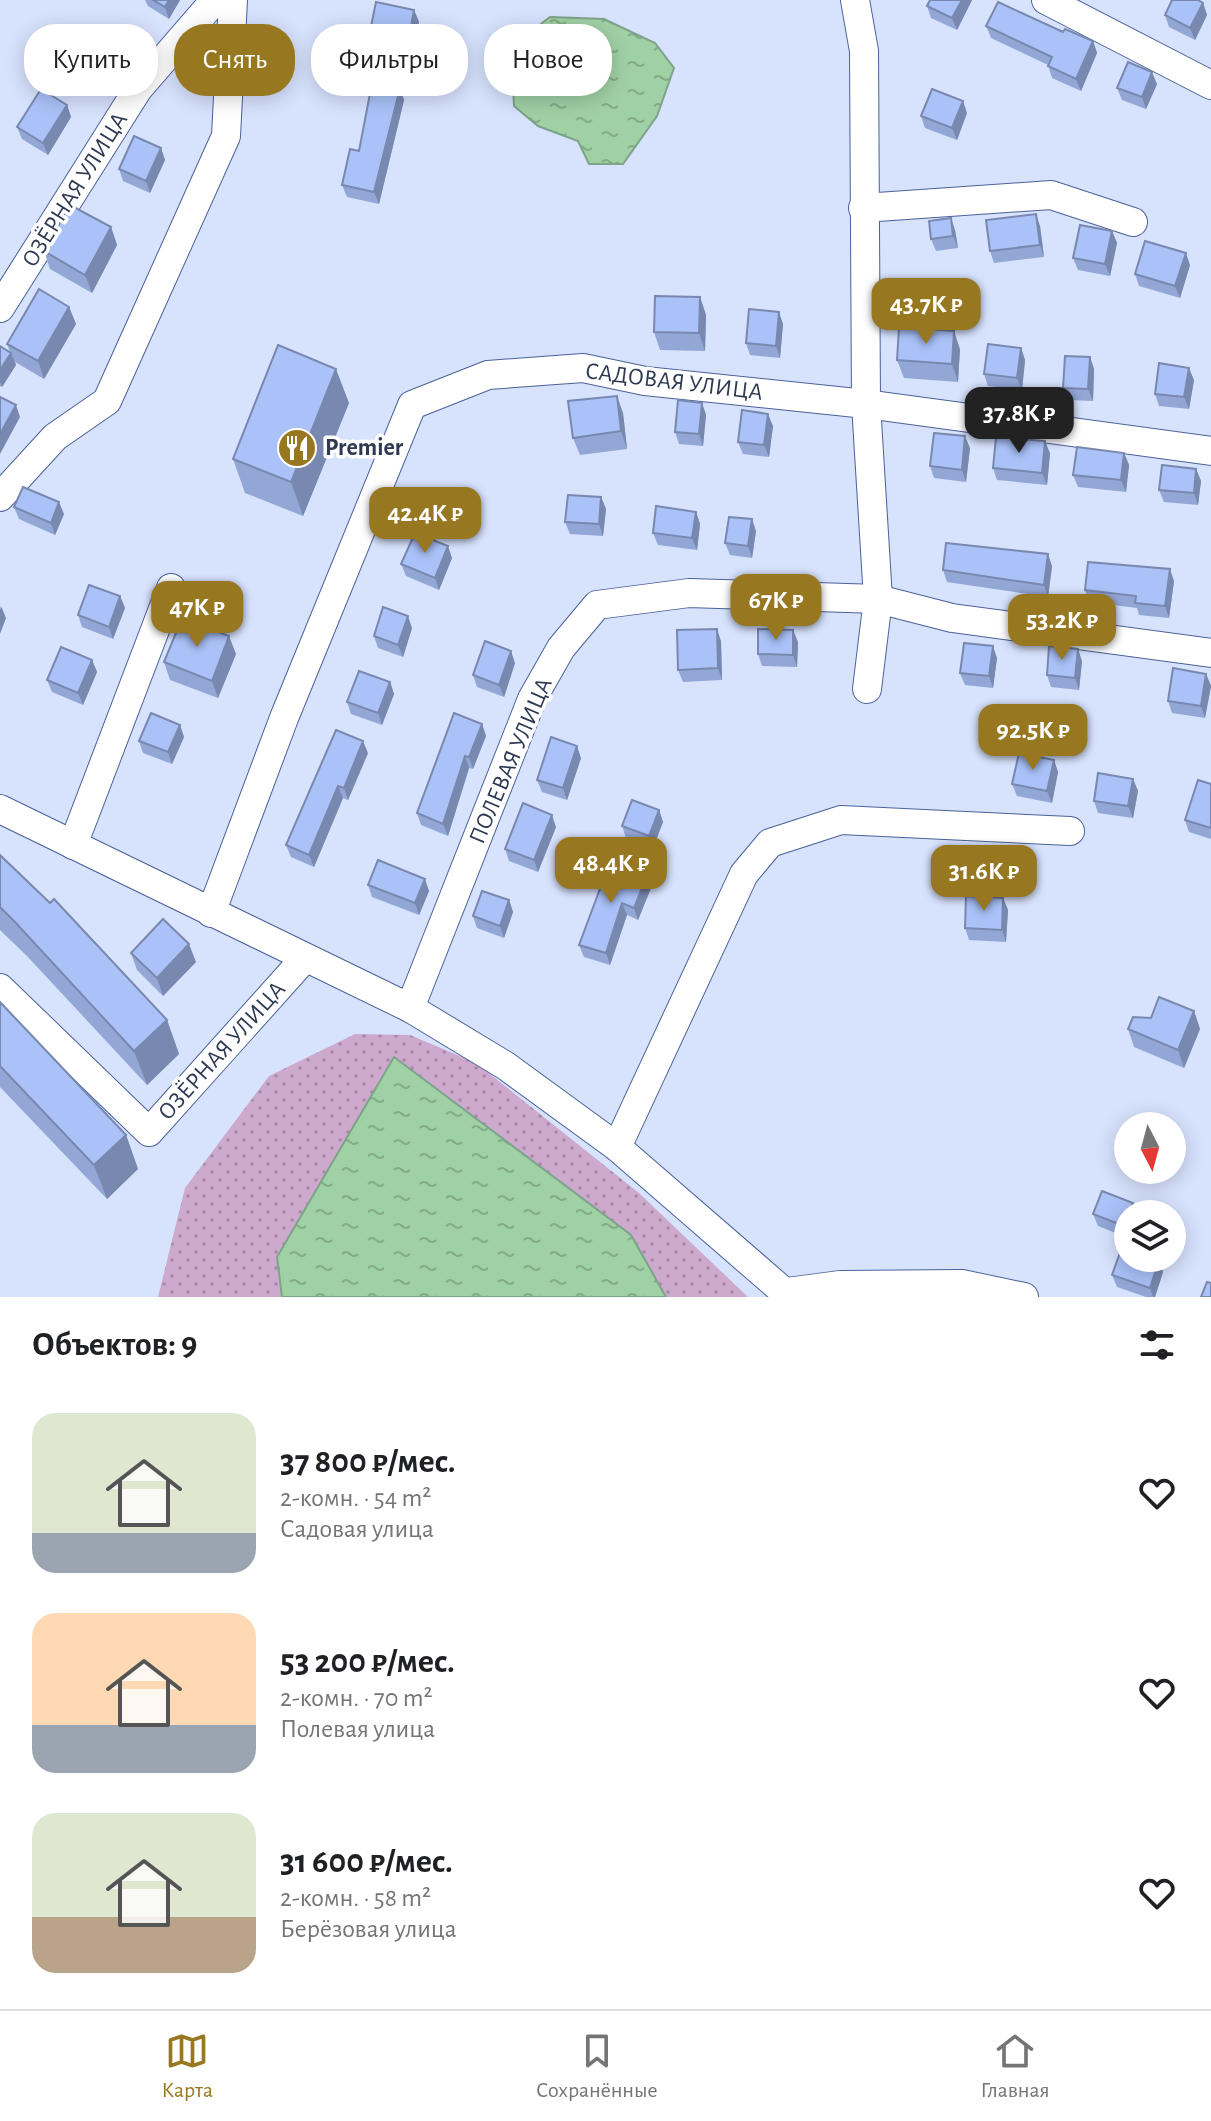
<!DOCTYPE html>
<html lang="ru">
<meta charset="utf-8">
<style>
:root{--surface:#fff;--page:#f6f6f6;--text:#202124;--muted:#757577;--line:#e0e0e0;--accent:#977720}
body{margin:0;font-family:"Alegreya Sans",sans-serif;background:var(--page);color:var(--text);height:100vh;display:flex;flex-direction:column;font-size:30px;white-space:nowrap}
*{box-sizing:border-box;margin:0}
p{font-size:26px;color:var(--muted)}
.icon{flex:none;width:44px;height:44px;fill:none;stroke:currentColor;stroke-width:2;stroke-linecap:round;stroke-linejoin:round}
.map{position:relative;height:1297px;overflow:hidden}
.details{display:flex;flex-direction:column;background:var(--surface);flex:1}
.details>*{flex:none}
.hud{position:absolute;left:24px;top:24px;width:800px;height:72px;display:flex;gap:16px}
.needle{width:52px;rotate:174deg}
.tools{position:absolute;left:1114px;top:1112px;display:grid;gap:16px}
.tools a{display:grid;place-items:center;width:72px;height:72px;border-radius:50%;background:var(--surface);box-shadow:0 4px 20px #0003;font-size:40px}
.price{position:absolute;translate:-50% -68px;padding:0 18px;border-radius:16px;background:var(--accent);color:#fff;font-size:26px;line-height:52px;filter:drop-shadow(0 2px 4px #0008)}
.price::after{content:'';position:absolute;left:50%;top:48px;width:24px;height:18px;margin-left:-12px;background:inherit;clip-path:polygon(0 0,100% 0,50% 100%)}
.price.on{background:#222;color:#fff}
ul{padding:0;list-style:none}
li{display:flex;align-items:center;gap:24px;height:200px;padding:0 32px}
li span{display:grid;place-items:center;flex:none;width:224px;height:160px;border-radius:24px;color:#555}
li>.icon{margin-inline-start:auto}
span .icon{width:96px;height:96px;fill:#fffc;stroke-width:1}
li b{font-size:34px}
h2{display:flex;justify-content:space-between;align-items:center;height:96px;padding:0 32px;font-size:34px}
.pill{padding:0 28px;border-radius:32px;background:var(--surface);box-shadow:0 4px 20px #0003;font-size:28px;line-height:72px}
.pill.on{background:var(--accent);color:#fff}
.menu{display:flex;justify-content:space-around;align-items:center;height:112px;border-top:2px solid var(--line);background:var(--surface);font-size:22px;color:var(--muted)}
.menu a{display:grid;justify-items:center;gap:4px}
.menu .on{color:var(--accent)}
.map>svg:first-child{display:block}
.grass{fill:url(#grass-dots)}
.water{fill:url(#water-ripples);stroke:#7ea38b;stroke-width:2}
.lines{fill:none;stroke-linecap:round;stroke-linejoin:round}
.minor-casing{stroke:#4a619a;stroke-width:30}
.minor{stroke:#fff;stroke-width:28}
.wall{fill:#93a7d6}
.shaded-wall{fill:#7888ae}
.building{fill:#abc2f9;stroke:#7888ae;stroke-width:2}
.labels{text-anchor:middle;dominant-baseline:central;stroke-width:7;stroke-linejoin:round;paint-order:stroke}
.street-label{font-size:24px;fill:#2e3952;stroke:#fff}
.poi-label{font-size:24px;font-weight:bold;fill:#2e3952;stroke:#fff;text-anchor:start}
</style>
<div class="map">
<svg width="1211" height="1297" viewBox="0 0 1211 1297">
<defs>
<pattern id="grass-dots" width="8" height="8" patternUnits="userSpaceOnUse" patternTransform="scale(2)"><rect width="8" height="8" fill="#cdaacd"/><path d="M2 2h.1M6 6h.1" fill="none" stroke="#a78ba9" stroke-width="1.8" stroke-linecap="round"/></pattern>
<pattern id="water-ripples" width="26" height="14" patternUnits="userSpaceOnUse" patternTransform="scale(2)"><rect width="26" height="14" fill="#a0d1a4"/><path d="M2 4q2-2 4 0t4 0M15 11q2-2 4 0t4 0" fill="none" stroke="#83ab88"/></pattern>
</defs>
<rect width="100%" height="100%" fill="#d7e2fd"/>
<path class="grass" d="M355 1034 410 1035 476 1063 639 1193 748 1297H666L631 1235 277 1257 282 1297H158L185 1188 269 1076Z"/>
<g class="water">
<path d="M550 17 604 19 655 43 674 68 657 116 623 164H589L578 141 538 126 514 106C511 65 516 41 550 17Z"/>
<path d="M394 1057 631 1235 666 1297H282L277 1257Z"/>
</g>
<g class="lines">
<g class="minor-casing">
<g id="minor">
<path d="M855 0 864 51 866 404 878 599 867 689"/>
<path d="M1046 0 1211 85"/>
<path d="M863 208 1051 195 1133 222"/>
<path d="M0 308 138 89 215 0"/>
<path d="M0 497 55 437 107 401 226 136 233 0"/>
<path d="M0 809 410 1008 506 1066 617 1147 790 1297"/>
<path d="M73 845 171 588"/>
<path d="M211 913 284 718 412 405 488 375 583 368 645 381 866 404 1211 451"/>
<path d="M0 988 149 1132 305 958"/>
<path d="M410 1008 532 699 561 648 597 605 689 593 878 599 952 618 1211 653"/>
<path d="M617 1147 744 874 770 843 841 820 1070 831"/>
<path d="M787 1292 840 1285 962 1284 1024 1297"/>
</g>
</g>
<use href="#minor" class="minor"/>
</g>
<g class="wall">
<path d="M145 0H180L169 19 148 6Z"/>
<path d="M972 0 957 30 931 18 927 6Z"/>
<path d="M1203 3 1207 15 1195 40 1169 27 1165 15Z"/>
<path d="M414 10 419 22 411 60 373 53 368 41Z"/>
<path d="M986 26 1063 32 1093 41 1097 53 1081 91 1052 78 1048 65 991 38Z"/>
<path d="M1157 84 1146 109 1122 100 1117 88Z"/>
<path d="M400 88 404 100 379 204 347 197 342 185 359 151Z"/>
<path d="M67 105 71 117 48 155 22 139 17 127Z"/>
<path d="M967 113 957 140 925 128 921 116Z"/>
<path d="M161 148 165 160 150 193 123 181 119 169Z"/>
<path d="M1040 226 1044 257 994 263 990 251Z"/>
<path d="M111 227 117 245 92 293 50 269 44 251Z"/>
<path d="M955 230 958 248 936 251 931 239Z"/>
<path d="M1112 231 1117 243 1110 276 1078 270 1073 258Z"/>
<path d="M1190 265 1180 298 1139 286 1135 274Z"/>
<path d="M700 297 706 315 705 351 660 350 654 332Z"/>
<path d="M69 307 76 324 44 379 15 362 16 365 2 387 0 386V346L10 352 7 344Z"/>
<path d="M783 324 780 358 750 355 746 343Z"/>
<path d="M1021 348 1025 360 1022 390 988 386 984 374Z"/>
<path d="M960 349 958 382 904 378 897 360Z"/>
<path d="M1090 357 1094 369 1093 401 1068 400 1063 388Z"/>
<path d="M1194 380 1189 409 1159 406 1155 394Z"/>
<path d="M349 403 303 516 245 493 233 459Z"/>
<path d="M702 403 706 415 703 446 679 444 675 432Z"/>
<path d="M623 413 627 449 580 455 573 438Z"/>
<path d="M773 426 769 457 743 454 738 442Z"/>
<path d="M970 448 966 482 934 478 930 466Z"/>
<path d="M1050 453 1047 485 997 480 993 468Z"/>
<path d="M1124 453 1129 465 1126 492 1078 487 1073 475Z"/>
<path d="M1196 469 1201 481 1198 505 1164 502 1159 490Z"/>
<path d="M601 497 606 509 603 536 570 534 565 522Z"/>
<path d="M14 507 64 514 55 535 19 519Z"/>
<path d="M696 512 700 524 697 550 658 545 653 533Z"/>
<path d="M756 531 752 558 730 555 725 543Z"/>
<path d="M452 558 439 590 406 576 401 564Z"/>
<path d="M1052 566 1048 597 947 582 943 570Z"/>
<path d="M1174 581 1169 618 1139 615 1137 608 1089 602 1085 590Z"/>
<path d="M120 596 125 608 113 639 82 627 78 615Z"/>
<path d="M412 628 403 657 378 648 374 636Z"/>
<path d="M793 630 798 642 797 667 762 666 758 654Z"/>
<path d="M721 641 722 680 683 682 678 670Z"/>
<path d="M236 654 218 698 170 680 164 662Z"/>
<path d="M997 658 993 688 965 685 960 673Z"/>
<path d="M92 660 97 672 83 705 52 692 47 680Z"/>
<path d="M1082 661 1079 690 1051 687 1047 675Z"/>
<path d="M515 663 504 697 477 687 473 675Z"/>
<path d="M1206 674 1211 686 1205 718 1172 713 1168 701Z"/>
<path d="M390 682 394 694 382 725 351 714 347 702Z"/>
<path d="M482 724 486 736 473 769 469 768 448 836 421 825 417 813Z"/>
<path d="M180 725 184 737 172 764 143 753 139 741Z"/>
<path d="M368 753 348 800 343 798 314 867 291 857 286 845Z"/>
<path d="M581 758 567 800 542 792 537 780Z"/>
<path d="M1054 760 1058 772 1052 803 1017 796 1012 784Z"/>
<path d="M1133 779 1138 791 1133 818 1098 813 1094 801Z"/>
<path d="M1211 784V839L1189 832 1185 820Z"/>
<path d="M659 810 663 822 653 848 626 838 622 826Z"/>
<path d="M556 827 538 872 509 861 505 849Z"/>
<path d="M0 855 167 1020 179 1054 147 1085 27 956 0 930Z"/>
<path d="M610 862 651 888 638 920 627 915 610 965 584 957 579 945Z"/>
<path d="M368 885 429 891 419 915 372 897Z"/>
<path d="M1003 898 1008 910 1006 942 969 940 965 928Z"/>
<path d="M509 900 513 912 504 938 477 928 473 916Z"/>
<path d="M131 953 196 962 163 996 137 970Z"/>
<path d="M0 1002 126 1135 138 1169 107 1199 0 1087Z"/>
<path d="M1194 1011 1200 1029 1184 1068 1134 1047 1128 1029Z"/>
<path d="M1093 1214H1128V1238L1098 1226Z"/>
<path d="M1159 1260 1163 1272 1155 1297H1146L1117 1287 1112 1275Z"/>
</g>
<g class="shaded-wall">
<path d="M169 0H180L169 19 165 7Z"/>
<path d="M962 0H972L957 30 952 18Z"/>
<path d="M1203 3 1207 15 1195 40 1190 28Z"/>
<path d="M414 10 419 22 411 60 407 48Z"/>
<path d="M1093 41 1097 53 1081 91 1076 79Z"/>
<path d="M1152 72 1157 84 1146 109 1142 97Z"/>
<path d="M400 88 404 100 379 204 374 192Z"/>
<path d="M963 101 967 113 957 140 952 128Z"/>
<path d="M67 105 71 117 48 155 43 143Z"/>
<path d="M161 148 165 160 150 193 146 181Z"/>
<path d="M1036 214 1040 226 1044 257 1040 245Z"/>
<path d="M951 218 955 230 958 248 953 236Z"/>
<path d="M111 227 117 245 92 293 85 275Z"/>
<path d="M1112 231 1117 243 1110 276 1105 264Z"/>
<path d="M1186 253 1190 265 1180 298 1175 286Z"/>
<path d="M700 297 706 315 705 351 699 333Z"/>
<path d="M69 307 76 324 44 379 38 361Z"/>
<path d="M779 312 783 324 780 358 776 346Z"/>
<path d="M954 331 960 349 958 382 952 364Z"/>
<path d="M1021 348 1025 360 1022 390 1017 378Z"/>
<path d="M11 353 16 365 2 387 0 382V370Z"/>
<path d="M1090 357 1094 369 1093 401 1088 389Z"/>
<path d="M1189 368 1194 380 1189 409 1184 397Z"/>
<path d="M336 369 349 403 303 516 291 482Z"/>
<path d="M617 396 623 413 627 449 621 431Z"/>
<path d="M702 403 706 415 703 446 699 434Z"/>
<path d="M16 405 20 417 0 454V434Z"/>
<path d="M768 414 773 426 769 457 764 445Z"/>
<path d="M965 436 970 448 966 482 962 470Z"/>
<path d="M1045 441 1050 453 1047 485 1042 473Z"/>
<path d="M1124 453 1129 465 1126 492 1121 480Z"/>
<path d="M1196 469 1201 481 1198 505 1194 493Z"/>
<path d="M601 497 606 509 603 536 599 524Z"/>
<path d="M59 502 64 514 55 535 51 523Z"/>
<path d="M696 512 700 524 697 550 692 538Z"/>
<path d="M752 519 756 531 752 558 748 546Z"/>
<path d="M448 546 452 558 439 590 435 578Z"/>
<path d="M1048 554 1052 566 1048 597 1044 585Z"/>
<path d="M1170 569 1174 581 1169 618 1165 606Z"/>
<path d="M120 596 125 608 113 639 109 627Z"/>
<path d="M1 606 6 618 0 634V610Z"/>
<path d="M408 616 412 628 403 657 398 645Z"/>
<path d="M717 629 721 641 722 680 718 668Z"/>
<path d="M793 630 798 642 797 667 793 655Z"/>
<path d="M229 636 236 654 218 698 212 681Z"/>
<path d="M993 646 997 658 993 688 989 676Z"/>
<path d="M1078 649 1082 661 1079 690 1075 678Z"/>
<path d="M511 651 515 663 504 697 499 685Z"/>
<path d="M92 660 97 672 83 705 78 693Z"/>
<path d="M1206 674 1211 686 1205 718 1201 706Z"/>
<path d="M390 682 394 694 382 725 378 713Z"/>
<path d="M482 724 486 736 473 769 469 757Z"/>
<path d="M180 725 184 737 172 764 168 752Z"/>
<path d="M363 741 368 753 348 800 344 788Z"/>
<path d="M577 746 581 758 567 800 563 788Z"/>
<path d="M465 756 469 768 448 836 443 824Z"/>
<path d="M1054 760 1058 772 1052 803 1047 791Z"/>
<path d="M1133 779 1138 791 1133 818 1128 806Z"/>
<path d="M338 786 343 798 314 867 309 855Z"/>
<path d="M659 810 663 822 653 848 649 836Z"/>
<path d="M552 815 556 827 538 872 534 860Z"/>
<path d="M647 876 651 888 638 920 634 908Z"/>
<path d="M425 879 429 891 419 915 415 903Z"/>
<path d="M1003 898 1008 910 1006 942 1002 930Z"/>
<path d="M509 900 513 912 504 938 500 926Z"/>
<path d="M622 903 627 915 610 965 606 953Z"/>
<path d="M189 944 196 962 163 996 157 978Z"/>
<path d="M1194 1011 1200 1029 1184 1068 1178 1050Z"/>
<path d="M167 1020 179 1054 147 1085 134 1051Z"/>
<path d="M126 1135 138 1169 107 1199 94 1165Z"/>
<path d="M1133 1203 1137 1214H1129Z"/>
<path d="M1128 1217V1237L1124 1226Z"/>
<path d="M1159 1260 1163 1272 1155 1297H1153L1150 1288Z"/>
</g>
<g class="building">
<path d="M153 0H169L165 7Z"/>
<path d="M930 0H962L952 18 927 6Z"/>
<path d="M1172 0H1198L1203 3 1190 28 1165 15Z"/>
<path d="M376 2 414 10 407 48 368 41Z"/>
<path d="M998 2 1063 32 1065 29 1093 41 1076 79 1048 66 1052 57 986 26Z"/>
<path d="M1128 62 1152 72 1142 97 1117 88Z"/>
<path d="M372 83 400 88 374 192 342 185 350 149 359 151Z"/>
<path d="M41 89 67 105 43 143 17 127Z"/>
<path d="M932 89 963 101 952 128 921 116Z"/>
<path d="M134 136 161 148 146 181 119 169Z"/>
<path d="M70 205 111 227 85 275 44 251Z"/>
<path d="M1036 214 1040 245 990 251 986 220Z"/>
<path d="M951 218 953 236 931 239 929 221Z"/>
<path d="M1080 225 1112 231 1105 264 1073 258Z"/>
<path d="M1145 241 1186 253 1175 286 1135 274Z"/>
<path d="M39 289 69 307 38 361 7 344Z"/>
<path d="M655 296 700 297 699 333 654 332Z"/>
<path d="M749 309 779 312 776 346 746 343Z"/>
<path d="M899 327 954 331 952 364 897 360Z"/>
<path d="M988 344 1021 348 1017 378 984 374Z"/>
<path d="M278 345 336 369 291 482 233 459Z"/>
<path d="M0 346 11 353 0 370Z"/>
<path d="M1065 356 1090 357 1088 389 1063 388Z"/>
<path d="M1159 363 1189 368 1184 397 1155 394Z"/>
<path d="M617 396 621 431 573 438 568 401Z"/>
<path d="M0 397 16 405 0 434Z"/>
<path d="M678 400 702 403 699 434 675 432Z"/>
<path d="M742 410 768 414 764 445 738 442Z"/>
<path d="M934 433 965 436 962 470 930 466Z"/>
<path d="M996 437 1045 441 1042 473 993 468Z"/>
<path d="M1077 447 1124 453 1121 480 1073 475Z"/>
<path d="M1162 465 1196 469 1194 493 1159 490Z"/>
<path d="M23 487 59 502 51 523 14 507Z"/>
<path d="M568 495 601 497 599 524 565 522Z"/>
<path d="M656 506 696 512 692 538 653 533Z"/>
<path d="M729 517 752 519 748 546 725 543Z"/>
<path d="M415 533 448 546 435 578 401 564Z"/>
<path d="M946 543 1048 554 1044 585 943 570Z"/>
<path d="M1088 562 1170 569 1165 606 1135 603 1136 596 1085 590Z"/>
<path d="M89 585 120 596 109 627 78 615Z"/>
<path d="M383 607 408 616 398 645 374 636Z"/>
<path d="M182 618 229 636 212 681 164 662Z"/>
<path d="M717 629 718 668 678 670 677 630Z"/>
<path d="M758 629 793 630V655L758 654Z"/>
<path d="M485 641 511 651 499 685 473 675Z"/>
<path d="M964 643 993 646 989 676 960 673Z"/>
<path d="M1049 646 1078 649 1075 678 1047 675Z"/>
<path d="M61 647 92 660 78 693 47 680Z"/>
<path d="M1173 668 1206 674 1201 706 1168 701Z"/>
<path d="M359 671 390 682 378 713 347 702Z"/>
<path d="M151 713 180 725 168 752 139 741Z"/>
<path d="M454 713 482 724 469 757 465 756 443 824 417 813Z"/>
<path d="M336 730 363 741 344 788 338 786 309 855 286 845Z"/>
<path d="M551 737 577 746 563 788 537 780Z"/>
<path d="M1019 753 1054 760 1047 791 1012 784Z"/>
<path d="M1098 773 1133 779 1128 806 1094 801Z"/>
<path d="M1198 780 1211 784V828L1185 820Z"/>
<path d="M632 800 659 810 649 836 622 826Z"/>
<path d="M523 803 552 815 534 860 505 849Z"/>
<path d="M0 855 50 903 54 899 167 1020 134 1051 15 922 0 907Z"/>
<path d="M378 860 425 879 415 903 368 885Z"/>
<path d="M610 862 647 876 634 908 622 903 606 953 579 945Z"/>
<path d="M482 891 509 900 500 926 473 916Z"/>
<path d="M966 896 1003 898 1002 930 965 928Z"/>
<path d="M163 919 189 944 157 978 131 953Z"/>
<path d="M1159 997 1194 1011 1178 1050 1128 1029 1133 1017 1151 1018Z"/>
<path d="M0 1002 126 1135 94 1165 0 1066Z"/>
<path d="M1139 1119 1155 1126H1136Z"/>
<path d="M1102 1191 1133 1203 1128 1214 1124 1226 1093 1214Z"/>
<path d="M1122 1247 1128 1249V1258H1153L1159 1260 1150 1288 1112 1275Z"/>
<path d="M1207 1282 1211 1283V1297H1201Z"/>
</g>
<defs>
<g id="restaurant-disc" transform="scale(2)"><circle r="9.5" fill="#977720" stroke="#fff"/><path d="M-5-6h1v4h1v-4h1v4h1v-4h1v5L-1.5 .5V6h-2V.5L-5-1ZM5-6V6H3V1.5H1.5Q1.5-4 5-6Z" fill="#fff"/></g>
</defs>
<g fill-rule="evenodd">
<use href="#restaurant-disc" x="297" y="448"/>
</g>
<g class="labels">
<g class="street-label">
<text transform="translate(75 190) rotate(-58)">ОЗЁРНАЯ УЛИЦА</text>
<text transform="translate(674 382) rotate(7)">САДОВАЯ УЛИЦА</text>
<text transform="translate(511 761) rotate(-67)">ПОЛЕВАЯ УЛИЦА</text>
<text transform="translate(222 1051) rotate(-48)">ОЗЁРНАЯ УЛИЦА</text>
</g>
<g class="poi-label">
<text x="325" y="448">Premier</text>
</g>
</g>
</svg>
<div class="tools">
<a><svg class="needle" viewBox="-14 -14 28 28"><path d="M0-13l5 13h-10z" fill="#e53935"/><path d="M0 13l5-13h-10z" fill="#757577"/></svg></a>
<a><svg class="icon" aria-label="layers" viewBox="0 0 24 24"><path d="M12 4l9 5-9 5-9-5zM3 14l9 5 9-5"/></svg></a>
</div>
<b class="price" style="left:926px;top:346px">43.7K ₽</b>
<b class="price on" style="left:1019px;top:455px">37.8K ₽</b>
<b class="price" style="left:425px;top:555px">42.4K ₽</b>
<b class="price" style="left:776px;top:642px">67K ₽</b>
<b class="price" style="left:197px;top:649px">47K ₽</b>
<b class="price" style="left:1062px;top:662px">53.2K ₽</b>
<b class="price" style="left:1033px;top:772px">92.5K ₽</b>
<b class="price" style="left:611px;top:905px">48.4K ₽</b>
<b class="price" style="left:984px;top:913px">31.6K ₽</b>
<div class="hud">
<a class="pill">Купить</a>
<a class="pill on">Снять</a>
<a class="pill">Фильтры</a>
<a class="pill">Новое</a>
</div>
</div>
<section class="details">
<h2>Объектов: 9<svg class="icon" aria-label="filters" viewBox="0 0 24 24"><path d="M4 7h16M4 17h16"/><circle cx="9" cy="7" r="2"/><circle cx="15" cy="17" r="2"/></svg></h2>
<ul>
<li><span style="background:linear-gradient(#dfe7d0 75%,#9aa5b1 0)"><svg class="icon" aria-label="home" viewBox="0 0 24 24"><path d="M3 11l9-7 9 7M6 9v11h12V9"/></svg></span><div><b>37 800 ₽/мес.</b><p>2-комн. · 54 m²</p><p>Садовая улица</p></div><svg class="icon" aria-label="heart" viewBox="0 0 24 24"><path d="M12 20l-8-8c-3-5 5-10 8-4 3-6 11-1 8 4z"/></svg></li>
<li><span style="background:linear-gradient(#ffd9b3 70%,#9aa5b1 0)"><svg class="icon" aria-label="home" viewBox="0 0 24 24"><path d="M3 11l9-7 9 7M6 9v11h12V9"/></svg></span><div><b>53 200 ₽/мес.</b><p>2-комн. · 70 m²</p><p>Полевая улица</p></div><svg class="icon" aria-label="heart" viewBox="0 0 24 24"><path d="M12 20l-8-8c-3-5 5-10 8-4 3-6 11-1 8 4z"/></svg></li>
<li><span style="background:linear-gradient(#dfe7d0 65%,#b9a48a 0)"><svg class="icon" aria-label="home" viewBox="0 0 24 24"><path d="M3 11l9-7 9 7M6 9v11h12V9"/></svg></span><div><b>31 600 ₽/мес.</b><p>2-комн. · 58 m²</p><p>Берёзовая улица</p></div><svg class="icon" aria-label="heart" viewBox="0 0 24 24"><path d="M12 20l-8-8c-3-5 5-10 8-4 3-6 11-1 8 4z"/></svg></li>
</ul>
</section>
<nav class="menu">
<a class="on"><svg class="icon" aria-label="map" viewBox="0 0 24 24"><path d="M3 6l6-2 6 2 6-2v14l-6 2-6-2-6 2zM9 4v14M15 6v14"/></svg>Карта</a>
<a><svg class="icon" aria-label="saved" viewBox="0 0 24 24"><path d="M7 4h10v16l-5-4-5 4z"/></svg>Сохранённые</a>
<a><svg class="icon" aria-label="home" viewBox="0 0 24 24"><path d="M3 11l9-7 9 7M6 9v11h12V9"/></svg>Главная</a>
</nav>
